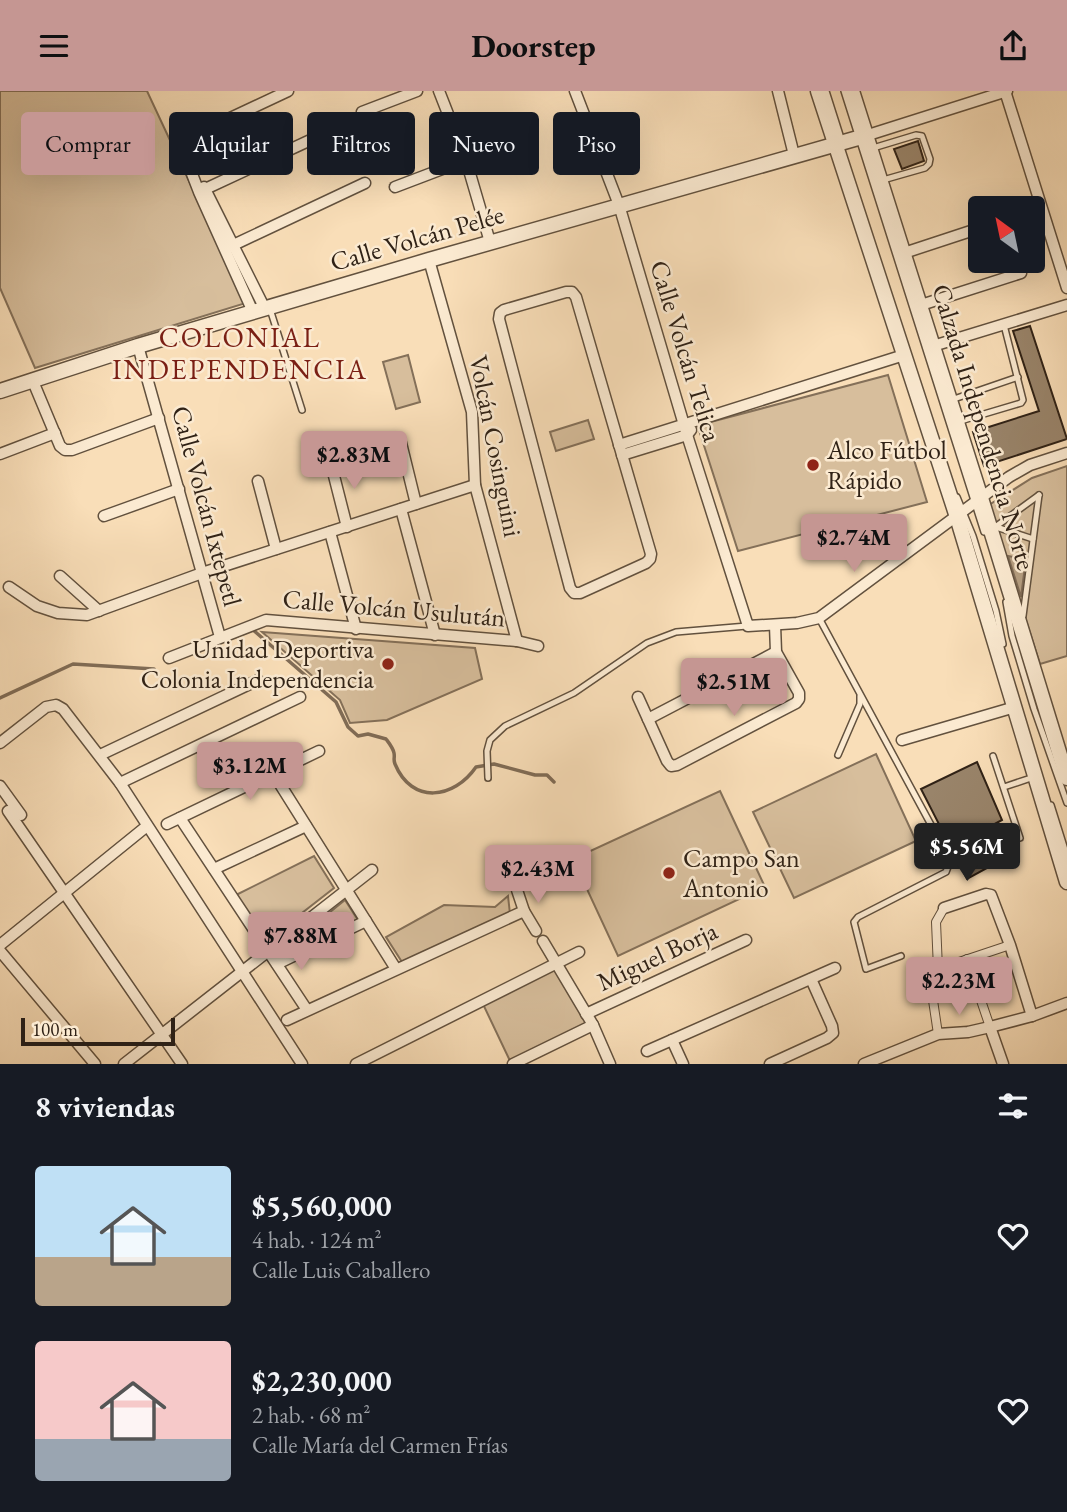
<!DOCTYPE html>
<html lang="es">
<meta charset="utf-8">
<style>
:root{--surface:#171b24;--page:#242831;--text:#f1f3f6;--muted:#9ea1a6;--accent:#c59692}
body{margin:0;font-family:"EB Garamond",serif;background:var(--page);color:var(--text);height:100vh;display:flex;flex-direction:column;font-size:26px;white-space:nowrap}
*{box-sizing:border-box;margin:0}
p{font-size:23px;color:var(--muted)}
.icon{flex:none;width:38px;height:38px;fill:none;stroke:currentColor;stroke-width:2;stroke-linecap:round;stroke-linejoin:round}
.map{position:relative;height:973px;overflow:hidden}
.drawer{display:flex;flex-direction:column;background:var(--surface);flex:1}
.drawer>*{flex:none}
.hud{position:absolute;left:21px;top:21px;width:700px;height:63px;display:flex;gap:14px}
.needle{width:46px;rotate:327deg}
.buttons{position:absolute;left:968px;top:105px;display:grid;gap:14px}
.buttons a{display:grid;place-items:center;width:77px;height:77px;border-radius:7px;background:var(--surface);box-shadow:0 7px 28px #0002;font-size:35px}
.scale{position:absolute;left:21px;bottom:18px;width:154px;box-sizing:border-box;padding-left:7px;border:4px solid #302216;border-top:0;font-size:19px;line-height:24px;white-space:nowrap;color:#302216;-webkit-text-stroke:5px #fbead1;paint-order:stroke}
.price{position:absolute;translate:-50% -60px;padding:0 16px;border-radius:7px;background:var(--accent);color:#111;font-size:23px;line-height:46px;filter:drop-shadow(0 2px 4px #0008)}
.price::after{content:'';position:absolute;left:50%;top:42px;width:21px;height:16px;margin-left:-10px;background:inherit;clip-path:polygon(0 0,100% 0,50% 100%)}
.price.selected{background:#222;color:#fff}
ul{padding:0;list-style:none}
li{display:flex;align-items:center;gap:21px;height:175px;padding:0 35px}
li span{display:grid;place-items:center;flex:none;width:196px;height:140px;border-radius:7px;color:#555}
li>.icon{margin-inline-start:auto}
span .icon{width:84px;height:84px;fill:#fffc;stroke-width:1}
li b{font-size:30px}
h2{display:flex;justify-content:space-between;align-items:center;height:84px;padding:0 35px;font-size:30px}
.pill{padding:0 24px;border-radius:7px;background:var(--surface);box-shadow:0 7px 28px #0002;font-size:24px;line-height:63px}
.pill.selected{background:var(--accent);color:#111}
header{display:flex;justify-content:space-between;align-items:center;height:91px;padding:0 35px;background:var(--accent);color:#111;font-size:32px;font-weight:700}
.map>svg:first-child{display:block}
.green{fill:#d7be9c;stroke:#847059;stroke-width:2}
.water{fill:#b59e81;stroke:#806c56;stroke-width:2}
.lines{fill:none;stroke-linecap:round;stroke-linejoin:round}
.stream{stroke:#806c56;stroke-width:3.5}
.building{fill:#99846a;stroke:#302216;stroke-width:2}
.service-casing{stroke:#62513e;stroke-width:8}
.pedestrian-casing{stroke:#62513e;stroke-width:10}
.minor-casing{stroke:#62513e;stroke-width:13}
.tertiary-casing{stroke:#62513e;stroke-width:17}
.service{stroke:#fbead1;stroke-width:5}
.pedestrian{stroke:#fbead1;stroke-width:8}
.minor{stroke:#fbead1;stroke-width:10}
.tertiary{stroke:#fbead1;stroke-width:14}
.poi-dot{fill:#8f2418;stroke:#fbead1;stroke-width:2.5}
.labels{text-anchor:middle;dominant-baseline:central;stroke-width:5;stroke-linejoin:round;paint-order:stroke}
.street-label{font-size:26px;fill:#302216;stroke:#fbead1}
.poi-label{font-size:26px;fill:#302216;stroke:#fbead1;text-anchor:start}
.neighbourhood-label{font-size:28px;letter-spacing:2px;fill:#7a1f14;stroke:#fbead1}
</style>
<header><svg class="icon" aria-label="menu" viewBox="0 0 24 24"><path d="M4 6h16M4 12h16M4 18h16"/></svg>Doorstep<svg class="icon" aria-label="share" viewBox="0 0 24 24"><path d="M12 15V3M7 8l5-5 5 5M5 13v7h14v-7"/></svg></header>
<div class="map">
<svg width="1067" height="973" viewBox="0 0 1067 973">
<rect width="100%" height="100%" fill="#f9deb8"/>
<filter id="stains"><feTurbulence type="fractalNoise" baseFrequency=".00286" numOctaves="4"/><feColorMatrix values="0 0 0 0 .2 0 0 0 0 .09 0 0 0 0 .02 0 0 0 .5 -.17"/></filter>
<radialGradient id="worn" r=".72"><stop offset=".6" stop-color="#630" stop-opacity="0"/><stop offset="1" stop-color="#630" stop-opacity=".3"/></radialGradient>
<g class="green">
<path d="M0 0H147L246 212 35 277 0 197Z"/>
<path d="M408 264 420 311 396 318 383 271Z"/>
<path d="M888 284 927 411 738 460 698 336 703 333Z"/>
<path d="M588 329 594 348 556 360 550 341Z"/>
<path d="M1067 375V565L1040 573 989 414 1032 387Z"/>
<path d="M262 541 475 557 482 588 387 629 350 632 340 609Z"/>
<path d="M876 663 916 750 794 807 753 721Z"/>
<path d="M720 700 765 796 618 865 573 768Z"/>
<path d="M314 765 334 797 266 850 236 804Z"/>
<path d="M508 805 510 823 402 871 386 846 444 814 495 816Z"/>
<path d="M345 809 358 829 277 864Z"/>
<path d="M555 875 592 933 511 972 482 911Z"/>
</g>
<path class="water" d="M1008 465 1026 468 1021 506Z"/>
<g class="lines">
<g class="stream">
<path d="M252 538 336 611 348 636 358 645 368 643 386 648C389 652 393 657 394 662 395 667 393 668 395 673 412 714 454 708 476 676L494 673 535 684H547L554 691"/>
<path d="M0 607 73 573 154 578"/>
</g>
</g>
<g class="building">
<path d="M918 50 924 70 902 78 894 58Z"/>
<path d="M1030 235 1067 348 984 375 973 341 1039 320 1013 240Z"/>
<path d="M977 671 1002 729 991 735 1007 766 967 788 921 698Z"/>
</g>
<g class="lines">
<g class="service-casing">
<g id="service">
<path d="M826 0 840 44"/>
<path d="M844 0 984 441"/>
<path d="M873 57 916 44 922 45 930 68 929 73 925 77 883 89"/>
<path d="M270 218 302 319"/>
<path d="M951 309 1018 286"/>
<path d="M957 331 1021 312 1023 309 1004 234"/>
<path d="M957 406 973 445 996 520 1003 553"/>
<path d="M996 436 1033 448"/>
<path d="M991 439 1039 404"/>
<path d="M1006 511 1012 545 1034 618 1067 712"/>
<path d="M1023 525 1039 404"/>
<path d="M819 527 943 756 949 773 946 781 858 826 854 831 866 878 901 865"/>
<path d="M838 664 860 613V605"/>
<path d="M993 665 1020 747"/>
<path d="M488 687 487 660 490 649 505 635 574 602 647 552 676 541 747 535"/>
<path d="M1004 696 1034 686"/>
<path d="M1051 714 1067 765"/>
</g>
</g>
<g class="pedestrian-casing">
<g id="pedestrian">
<path d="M967 868 990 936"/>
<path d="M938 878 1010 854"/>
<path d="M938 943 930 889 938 878 936 831 944 817"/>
</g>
</g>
<g class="minor-casing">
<g id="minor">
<path d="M439 0 466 69 490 151"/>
<path d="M575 0 619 114 687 344 748 535 797 532 819 527 1009 386 1030 374 1067 362"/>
<path d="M778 0 794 64"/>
<path d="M1005 0 1067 197"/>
<path d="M362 21 417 0"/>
<path d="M865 45 1007 0"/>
<path d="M204 96 265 218"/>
<path d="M395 96 466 69"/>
<path d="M201 100 332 39"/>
<path d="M227 157 365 92"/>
<path d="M904 162 980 137"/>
<path d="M429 169 472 321 475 394 517 550"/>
<path d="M566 201H572L576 206 651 463 650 468 646 472 580 502H574L570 497 499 228 500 222 504 219Z"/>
<path d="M921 214 1021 182"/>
<path d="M253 221 199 101 182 57 186 49 190 46 288 0"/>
<path d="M138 255 220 546"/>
<path d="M933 255 1067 214"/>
<path d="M32 288 60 355 65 359H72L159 327"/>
<path d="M400 348 416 413"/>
<path d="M619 354 904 264"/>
<path d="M0 363 55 342"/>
<path d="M622 364 687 344 691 339"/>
<path d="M331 373 347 436"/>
<path d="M258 390 276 458"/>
<path d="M401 418 435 544"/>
<path d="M104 425 179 398"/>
<path d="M330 441 356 538"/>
<path d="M60 485 99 520"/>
<path d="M9 496 37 515 58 522 87 524 202 482 475 394"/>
<path d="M169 567 266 529 517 550 538 555"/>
<path d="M638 606 667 670 671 675 677 674 796 612 799 608V602L776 561 775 534"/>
<path d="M648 628 776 561"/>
<path d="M902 649 1015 616"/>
<path d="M0 652 46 616 56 614 63 618 120 692 302 973"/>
<path d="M100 664 258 589"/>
<path d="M273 682 396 878"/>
<path d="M120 692 300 606"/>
<path d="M0 695 21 724"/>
<path d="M8 720 182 973"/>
<path d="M180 727 307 919"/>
<path d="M167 733 319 660"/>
<path d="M214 778 306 735"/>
<path d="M517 799 524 820 536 840"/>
<path d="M944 817 986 803 991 804 1010 854 1032 925"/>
<path d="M543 850 593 934 610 973"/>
<path d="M0 854 147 735"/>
<path d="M0 860 95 973"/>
<path d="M277 873 366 830"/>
<path d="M586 923 746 849"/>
<path d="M287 929 524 820"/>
<path d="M990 936 1003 973"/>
<path d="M672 949 683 973"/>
<path d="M647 960 835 877"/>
<path d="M124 973 372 779"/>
<path d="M356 973 579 861"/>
<path d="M513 973 593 934"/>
<path d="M770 973 827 947 833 942 832 935 811 888"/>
<path d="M864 973 938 943 968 941 990 936 1032 925 1067 912"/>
</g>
</g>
<g class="tertiary-casing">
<g id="tertiary">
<path d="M818 0 957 426 1067 791"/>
<path d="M852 0 981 407 1067 687"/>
<path d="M0 300 138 255 429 169 865 45"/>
</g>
</g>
<use href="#service" class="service"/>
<use href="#pedestrian" class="pedestrian"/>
<use href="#minor" class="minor"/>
<use href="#tertiary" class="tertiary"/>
</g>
<g class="poi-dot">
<circle cx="813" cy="374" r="7"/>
<circle cx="388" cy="573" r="7"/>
<circle cx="669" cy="782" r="7"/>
</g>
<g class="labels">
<g class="street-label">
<text transform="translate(417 147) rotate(-16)">Calle Volcán Pelée</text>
<text transform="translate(686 260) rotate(73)">Calle Volcán Telica</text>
<text transform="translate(984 336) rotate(73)">Calzada Independencia Norte</text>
<text transform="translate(496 355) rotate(79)">Volcán Cosinguini</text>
<text transform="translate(207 415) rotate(75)">Calle Volcán Ixtepetl</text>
<text transform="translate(394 517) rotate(5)">Calle Volcán Usulután</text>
<text transform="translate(657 865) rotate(-25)">Miguel Borja</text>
</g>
<g class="poi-label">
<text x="827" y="359">Alco Fútbol<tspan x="827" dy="30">Rápido</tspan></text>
<text x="374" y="558" text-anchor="end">Unidad Deportiva<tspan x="374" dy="30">Colonia Independencia</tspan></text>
<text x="683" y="767">Campo San<tspan x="683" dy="30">Antonio</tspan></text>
</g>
<g class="neighbourhood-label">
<text x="240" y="246">COLONIAL<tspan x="240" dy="32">INDEPENDENCIA</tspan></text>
</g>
</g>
<rect width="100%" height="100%" filter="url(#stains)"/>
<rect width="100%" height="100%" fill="url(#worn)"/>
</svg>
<div class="buttons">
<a><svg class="needle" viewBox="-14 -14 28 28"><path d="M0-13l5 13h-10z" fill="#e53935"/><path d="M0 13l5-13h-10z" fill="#9ea1a6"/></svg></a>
</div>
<div class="scale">100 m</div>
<b class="price" style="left:354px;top:400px">$2.83M</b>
<b class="price" style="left:854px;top:483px">$2.74M</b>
<b class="price" style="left:734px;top:627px">$2.51M</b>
<b class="price" style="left:250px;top:711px">$3.12M</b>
<b class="price selected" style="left:967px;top:792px">$5.56M</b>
<b class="price" style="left:538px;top:814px">$2.43M</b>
<b class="price" style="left:301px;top:881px">$7.88M</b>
<b class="price" style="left:959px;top:926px">$2.23M</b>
<div class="hud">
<a class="pill selected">Comprar</a>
<a class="pill">Alquilar</a>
<a class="pill">Filtros</a>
<a class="pill">Nuevo</a>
<a class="pill">Piso</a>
</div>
</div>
<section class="drawer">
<h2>8 viviendas<svg class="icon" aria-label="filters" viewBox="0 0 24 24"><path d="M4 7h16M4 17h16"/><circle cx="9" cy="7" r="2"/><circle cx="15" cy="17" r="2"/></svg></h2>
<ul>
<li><span style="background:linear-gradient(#bfe0f5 65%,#b9a48a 0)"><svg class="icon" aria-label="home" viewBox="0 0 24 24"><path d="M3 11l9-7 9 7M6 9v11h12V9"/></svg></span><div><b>$5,560,000</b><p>4 hab. · 124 m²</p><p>Calle Luis Caballero</p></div><svg class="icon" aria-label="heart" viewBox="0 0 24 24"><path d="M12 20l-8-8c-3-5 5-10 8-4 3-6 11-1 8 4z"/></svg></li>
<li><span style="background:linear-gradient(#f6c9c9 70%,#9aa5b1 0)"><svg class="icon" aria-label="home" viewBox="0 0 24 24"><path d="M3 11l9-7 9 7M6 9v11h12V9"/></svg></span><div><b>$2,230,000</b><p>2 hab. · 68 m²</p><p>Calle María del Carmen Frías</p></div><svg class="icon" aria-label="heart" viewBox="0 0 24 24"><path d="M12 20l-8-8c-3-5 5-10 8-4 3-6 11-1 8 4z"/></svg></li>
</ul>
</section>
